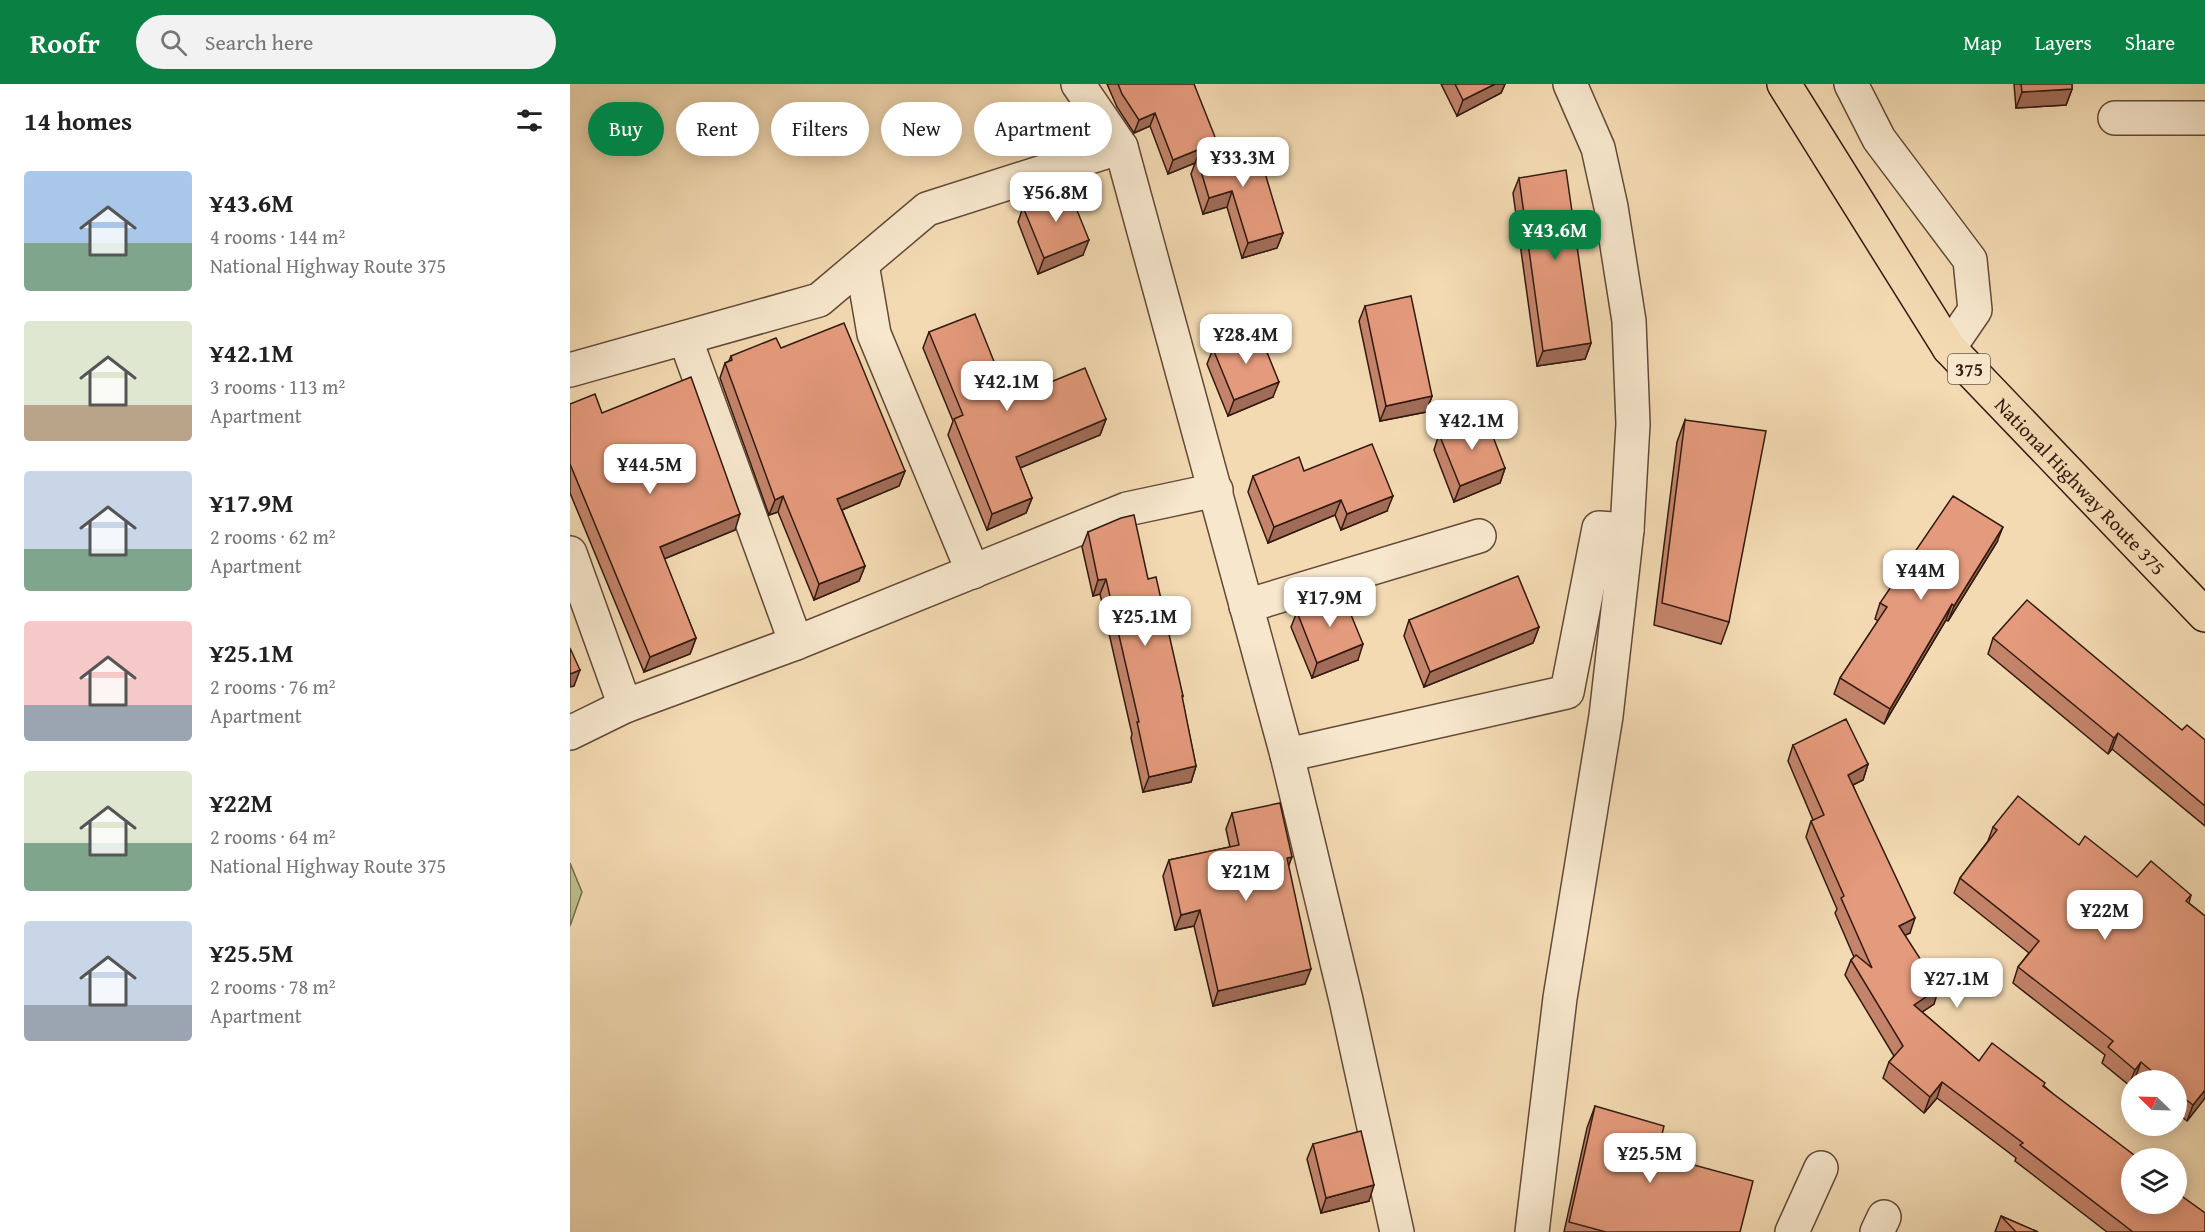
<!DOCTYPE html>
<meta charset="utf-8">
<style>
:root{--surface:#fff;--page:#f2f2f2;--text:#222;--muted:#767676;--accent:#0b8043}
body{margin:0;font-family:"Gentium Book Plus",serif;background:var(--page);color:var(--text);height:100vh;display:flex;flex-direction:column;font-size:22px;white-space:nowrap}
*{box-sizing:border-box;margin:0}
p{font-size:20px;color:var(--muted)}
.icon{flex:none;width:33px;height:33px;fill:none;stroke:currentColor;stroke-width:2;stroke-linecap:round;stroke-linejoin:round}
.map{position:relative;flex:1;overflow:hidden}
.details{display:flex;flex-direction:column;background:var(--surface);width:570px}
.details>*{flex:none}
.hud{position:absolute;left:18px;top:18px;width:570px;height:54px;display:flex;gap:12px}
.needle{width:39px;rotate:293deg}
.buttons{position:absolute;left:1551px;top:986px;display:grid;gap:12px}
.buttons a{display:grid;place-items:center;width:66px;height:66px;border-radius:50%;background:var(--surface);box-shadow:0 3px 15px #0003;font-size:30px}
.price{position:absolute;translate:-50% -51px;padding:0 14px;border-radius:12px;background:#fff;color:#222;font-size:20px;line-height:39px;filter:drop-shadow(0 2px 3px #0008)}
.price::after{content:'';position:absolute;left:50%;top:36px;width:18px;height:14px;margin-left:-9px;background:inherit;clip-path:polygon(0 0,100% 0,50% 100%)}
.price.current{background:var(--accent);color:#fff}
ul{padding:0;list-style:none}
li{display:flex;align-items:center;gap:18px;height:150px;padding:0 24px}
li span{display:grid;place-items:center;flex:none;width:168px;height:120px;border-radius:6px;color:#555}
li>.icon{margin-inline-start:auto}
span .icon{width:72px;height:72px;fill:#fffc;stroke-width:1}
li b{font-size:26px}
h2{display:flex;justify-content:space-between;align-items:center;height:72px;padding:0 24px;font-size:26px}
.tag{padding:0 21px;border-radius:27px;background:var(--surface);box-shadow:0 3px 15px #0003;font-size:21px;line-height:54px}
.tag.current{background:var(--accent);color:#fff}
header{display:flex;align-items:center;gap:36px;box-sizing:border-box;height:84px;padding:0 30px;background:var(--accent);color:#fff}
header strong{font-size:28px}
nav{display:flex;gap:33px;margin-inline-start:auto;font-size:21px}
.search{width:420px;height:54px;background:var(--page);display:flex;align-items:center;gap:15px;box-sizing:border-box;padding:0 21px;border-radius:33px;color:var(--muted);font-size:22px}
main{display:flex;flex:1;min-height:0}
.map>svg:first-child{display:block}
.green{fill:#bbc08c;stroke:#766d4e;stroke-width:1.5}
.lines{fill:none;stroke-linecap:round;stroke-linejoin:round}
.minor-casing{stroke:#624a38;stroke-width:36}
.highway-casing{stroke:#321a10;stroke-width:36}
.minor{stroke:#f7e7cd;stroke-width:33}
.highway{stroke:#f3dab2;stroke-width:33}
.wall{fill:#c4846b;stroke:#321a10;stroke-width:1.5}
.shaded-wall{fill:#a06c57;stroke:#321a10;stroke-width:1.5}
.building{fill:#e49a7c;stroke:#321a10;stroke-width:1.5}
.labels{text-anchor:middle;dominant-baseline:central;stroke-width:4.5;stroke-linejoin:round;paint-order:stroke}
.shield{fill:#f7e7cd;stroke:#6d5849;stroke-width:1.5}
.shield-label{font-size:18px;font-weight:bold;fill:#321a10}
.street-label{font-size:20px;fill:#321a10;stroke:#f7e7cd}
</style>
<header>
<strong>Roofr</strong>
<div class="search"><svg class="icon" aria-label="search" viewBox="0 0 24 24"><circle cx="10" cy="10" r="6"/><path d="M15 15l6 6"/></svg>Search here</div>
<nav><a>Map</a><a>Layers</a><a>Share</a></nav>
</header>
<main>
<section class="details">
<h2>14 homes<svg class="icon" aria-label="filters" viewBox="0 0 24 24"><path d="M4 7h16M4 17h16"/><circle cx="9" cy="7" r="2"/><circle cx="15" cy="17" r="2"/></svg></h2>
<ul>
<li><span style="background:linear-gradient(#a9c7e8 60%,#7fa58c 0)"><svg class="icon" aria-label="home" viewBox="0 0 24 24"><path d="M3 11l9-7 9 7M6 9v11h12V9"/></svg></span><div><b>¥43.6M</b><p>4 rooms · 144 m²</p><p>National Highway Route 375</p></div></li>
<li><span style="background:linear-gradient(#dfe7d0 70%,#b9a48a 0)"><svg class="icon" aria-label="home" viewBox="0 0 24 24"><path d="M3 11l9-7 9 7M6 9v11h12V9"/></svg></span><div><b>¥42.1M</b><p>3 rooms · 113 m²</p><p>Apartment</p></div></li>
<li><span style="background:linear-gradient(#c9d6e8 65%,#7fa58c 0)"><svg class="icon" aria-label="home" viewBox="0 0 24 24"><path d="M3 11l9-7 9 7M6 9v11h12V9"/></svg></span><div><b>¥17.9M</b><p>2 rooms · 62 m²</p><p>Apartment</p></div></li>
<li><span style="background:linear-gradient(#f6c9c9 70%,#9aa5b1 0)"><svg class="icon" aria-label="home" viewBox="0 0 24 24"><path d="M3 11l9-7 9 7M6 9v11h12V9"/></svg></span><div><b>¥25.1M</b><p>2 rooms · 76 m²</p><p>Apartment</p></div></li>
<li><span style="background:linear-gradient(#dfe7d0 60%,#7fa58c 0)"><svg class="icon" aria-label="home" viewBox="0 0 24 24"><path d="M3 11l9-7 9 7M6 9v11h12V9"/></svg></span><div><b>¥22M</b><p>2 rooms · 64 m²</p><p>National Highway Route 375</p></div></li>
<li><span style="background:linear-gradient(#c9d6e8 70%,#9aa5b1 0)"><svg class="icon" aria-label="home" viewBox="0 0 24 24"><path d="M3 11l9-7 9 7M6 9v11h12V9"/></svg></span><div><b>¥25.5M</b><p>2 rooms · 78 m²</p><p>Apartment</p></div></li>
</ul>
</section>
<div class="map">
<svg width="1635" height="1148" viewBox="0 0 1635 1148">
<rect width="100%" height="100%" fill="#f3dab2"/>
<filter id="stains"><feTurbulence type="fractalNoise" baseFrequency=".00333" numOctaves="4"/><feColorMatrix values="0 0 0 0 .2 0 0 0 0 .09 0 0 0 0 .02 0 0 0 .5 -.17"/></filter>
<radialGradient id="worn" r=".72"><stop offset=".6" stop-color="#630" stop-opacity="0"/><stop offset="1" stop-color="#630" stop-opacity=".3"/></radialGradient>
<path class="green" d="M0 779 12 808 0 842Z"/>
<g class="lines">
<g class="minor-casing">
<g id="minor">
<path d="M508 0 551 63 717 671 776 916 827 1148"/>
<path d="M1281 0 1309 55 1400 176 1405 226 1379 264"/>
<path d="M1545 34H1635"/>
<path d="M292 180 304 250 403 488"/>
<path d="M115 254 226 559"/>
<path d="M0 286 249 216 357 125 551 63"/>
<path d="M0 469 55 622"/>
<path d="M676 522 909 452"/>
<path d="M0 649 55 622 226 559 557 425 646 406"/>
<path d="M717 671 997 608 1029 444 1057 446"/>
<path d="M962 1148 990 914 1036 632 1057 446 1063 340 1059 237 1041 123 1028 64 1000 0"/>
<path d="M1222 1148 1251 1084"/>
<path d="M1307 1148 1314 1133"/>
</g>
</g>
<g class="highway-casing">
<g id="highway">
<path id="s1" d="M1214 0 1379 264 1635 531"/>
</g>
</g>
<use href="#minor" class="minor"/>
<use href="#highway" class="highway"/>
</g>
<g class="wall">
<path d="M537 0H624L644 69 713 149 707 164 672 174 657 123 633 130 621 90 625 79 598 90 580 42 564 49 547 23Z"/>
<path d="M871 0H935L931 9 887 32Z"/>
<path d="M1444 0H1502V5L1496 21 1446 24Z"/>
<path d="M949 94 1021 259 1015 275 967 282 943 109Z"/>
<path d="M453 123 513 171 468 190 448 138Z"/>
<path d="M795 222 862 312 856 328 810 337 789 237Z"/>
<path d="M359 248 439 315 536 335 530 351 450 384 462 414 456 429 417 446 378 351 383 337 353 264Z"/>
<path d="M211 264 335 387 329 402 272 426 295 482 289 497 244 516 208 428 199 431 150 294 155 279 159 277 161 272Z"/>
<path d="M643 265 703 313 658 332 637 280Z"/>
<path d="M0 320 32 329 165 446 94 475 126 554 120 570 74 588 0 409Z"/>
<path d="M1115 336 1159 538 1151 560 1084 541 1107 358Z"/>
<path d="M869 350 935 384 930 399 884 418 864 366Z"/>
<path d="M734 387 817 427 771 446 765 431 698 459 678 408 683 392Z"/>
<path d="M518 448 578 495 613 612 612 615 626 682 621 698 573 708 561 654 562 650 530 510 523 512 512 463Z"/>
<path d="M1427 458 1378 537 1376 536 1314 640 1264 610 1270 594 1308 537 1305 535 1310 519Z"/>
<path d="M727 528 788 576 742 594 721 543Z"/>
<path d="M839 536 969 543 963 559 854 603 834 552Z"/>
<path d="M1423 554 1612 646 1635 656V742L1542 665 1538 670 1418 570Z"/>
<path d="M1223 661 1298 680 1293 696 1283 701 1340 849 1335 851 1364 920 1352 928 1409 977 1474 1002 1635 1148H1537L1445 1077 1446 1074 1367 1014 1354 1029 1313 994 1319 978 1324 972 1275 891 1281 876 1284 873 1265 829 1267 825 1236 753 1241 737 1243 736 1218 677Z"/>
<path d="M662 729 718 783 735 900 643 922 624 842 605 846 593 792 599 776 660 763 656 745Z"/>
<path d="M1423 743 1509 761 1567 793 1621 811 1619 819 1635 832V1014L1617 1037 1606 1028V996H1567L1565 994 1563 996H1562L1559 1001 1532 979 1535 971 1443 899 1448 883 1459 869 1384 809 1390 794 1418 757Z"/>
<path d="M1025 1022 1087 1071 1170 1148H994L1017 1044Z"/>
<path d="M743 1060 799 1117 751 1129 737 1075Z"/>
<path d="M1431 1132 1468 1148H1425Z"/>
</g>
<g class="shaded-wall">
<path d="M925 0H935L931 9 887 32 893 16Z"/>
<path d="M1502 5 1496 21 1446 24 1452 8Z"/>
<path d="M585 29 580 42 564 49 569 36Z"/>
<path d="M647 58 643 72 627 74 625 79 598 90 603 76Z"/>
<path d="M662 107 657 123 633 130 639 114Z"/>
<path d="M713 149 707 164 672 174 678 159Z"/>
<path d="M519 156 513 171 468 190 474 174Z"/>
<path d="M1021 259 1015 275 967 282 973 267Z"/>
<path d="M709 298 703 313 658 332 664 316Z"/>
<path d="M862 312 856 328 810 337 816 322Z"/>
<path d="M536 335 530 351 440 388 446 373Z"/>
<path d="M935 384 930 399 884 418 890 402Z"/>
<path d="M335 387 329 402 262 430 267 415Z"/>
<path d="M213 412 208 428 199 431 205 416Z"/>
<path d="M823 412 817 427 771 446 777 430Z"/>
<path d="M462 414 456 429 417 446 422 430Z"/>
<path d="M771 416 765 431 698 459 704 443Z"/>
<path d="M170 430 165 446 84 479 90 463Z"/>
<path d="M1433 443 1427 458 1378 537 1384 522Z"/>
<path d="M295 482 289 497 244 516 249 500Z"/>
<path d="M536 495 530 510 523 512 528 496Z"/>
<path d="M1382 520 1376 536 1314 640 1320 625Z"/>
<path d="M969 543 963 559 854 603 860 588Z"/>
<path d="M126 554 120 570 74 588 80 573Z"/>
<path d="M793 560 788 576 742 594 747 579Z"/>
<path d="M10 586 4 602 0 603V590Z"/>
<path d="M1548 649 1542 665 1538 670 1544 654Z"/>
<path d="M1298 680 1293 696 1272 706 1278 691Z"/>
<path d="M626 682 621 698 573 708 579 693Z"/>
<path d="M722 773 716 789 717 774Z"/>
<path d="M630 826 624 842 605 846 611 831Z"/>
<path d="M1345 834 1340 849 1323 857 1329 842Z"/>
<path d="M741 885 735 900 643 922 648 907Z"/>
<path d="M1369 904 1364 920 1339 937 1344 921Z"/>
<path d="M1571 978 1565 994 1563 996H1562V998L1559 1001 1565 986Z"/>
<path d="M1372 998 1367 1014 1354 1029 1360 1013Z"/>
<path d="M1635 1006V1014L1617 1037 1623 1021Z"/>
<path d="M804 1101 799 1117 751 1129 756 1114Z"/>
</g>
<g class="building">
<path d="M548 0H624L647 58 603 76 585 29 569 36 552 10Z"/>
<path d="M885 0H925L893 16Z"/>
<path d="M1451 0H1502V5L1452 8Z"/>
<path d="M685 56 713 149 678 159 662 107 639 114 627 74Z"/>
<path d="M996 86 1021 259 973 267 949 94Z"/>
<path d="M498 104 519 156 474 174 453 123Z"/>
<path d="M841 212 862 312 816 322 795 222Z"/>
<path d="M405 230 439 315 515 284 536 335 446 373 462 414 422 430 384 335 393 331 359 248Z"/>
<path d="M274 239 335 387 267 415 295 482 249 500 213 412 205 416 155 279 162 276 161 272 206 254 211 264Z"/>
<path d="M688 246 709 298 664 316 643 265Z"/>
<path d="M121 293 170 430 90 463 126 554 80 573 0 380V320L25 310 32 329Z"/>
<path d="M915 332 935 384 890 402 869 350Z"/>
<path d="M1115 336 1196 347 1159 538 1092 519Z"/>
<path d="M802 360 823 412 777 430 771 416 704 443 683 392 729 373 734 387Z"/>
<path d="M1383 412 1433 443 1384 522 1382 520 1320 625 1270 594 1317 523 1310 519Z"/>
<path d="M564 431 578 495 586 493 613 612H612L626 682 579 693 567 638H569L536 495 528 496 518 448 551 434Z"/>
<path d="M948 492 969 543 860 588 839 536Z"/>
<path d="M772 509 793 560 747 579 727 528Z"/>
<path d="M1457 516 1612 646 1617 641 1635 656V722L1548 649 1544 654 1423 554Z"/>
<path d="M0 564 10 586 0 590Z"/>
<path d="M1276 635 1298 680 1278 691 1345 834 1329 842 1369 904 1344 921 1409 977 1422 959 1475 999 1473 1002 1568 1074H1562V1119H1606V1108L1635 1129V1148H1563L1450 1061 1453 1059 1372 998 1360 1013 1319 978 1333 962 1281 876 1286 871 1302 884 1271 814 1274 812 1241 737 1254 731 1223 661Z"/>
<path d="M1448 712 1509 761 1515 752 1567 793 1581 777 1621 811 1616 817 1635 832V1006L1623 1021 1606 1008V996H1592L1571 978 1565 986 1538 963 1543 957 1448 883 1469 857 1390 794 1427 746 1423 743Z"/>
<path d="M710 719 722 773 717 774 741 885 648 907 630 826 611 831 599 776 669 761 662 729Z"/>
<path d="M1025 1022 1094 1042 1087 1071 1183 1097 1170 1148H1036L999 1138Z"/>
<path d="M791 1047 804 1101 756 1114 743 1060Z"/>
<path d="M1431 1132 1468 1148H1446Z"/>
</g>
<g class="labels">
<rect class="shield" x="1378" y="270" width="42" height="30" rx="4.5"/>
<g class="shield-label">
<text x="1399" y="285">375</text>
</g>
<g class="street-label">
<text stroke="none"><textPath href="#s1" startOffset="502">National Highway Route 375</textPath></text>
</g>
</g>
<rect width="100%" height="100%" filter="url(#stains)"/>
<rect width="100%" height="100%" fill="url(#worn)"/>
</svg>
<div class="buttons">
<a><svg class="needle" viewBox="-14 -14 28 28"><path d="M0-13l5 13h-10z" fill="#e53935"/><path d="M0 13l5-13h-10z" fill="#767676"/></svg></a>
<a><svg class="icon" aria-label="layers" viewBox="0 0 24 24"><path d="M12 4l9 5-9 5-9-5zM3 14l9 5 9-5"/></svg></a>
</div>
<b class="price" style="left:673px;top:104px">¥33.3M</b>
<b class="price" style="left:486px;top:139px">¥56.8M</b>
<b class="price current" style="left:985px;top:177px">¥43.6M</b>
<b class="price" style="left:676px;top:281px">¥28.4M</b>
<b class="price" style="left:437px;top:328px">¥42.1M</b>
<b class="price" style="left:902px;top:367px">¥42.1M</b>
<b class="price" style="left:80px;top:411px">¥44.5M</b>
<b class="price" style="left:1351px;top:517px">¥44M</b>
<b class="price" style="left:760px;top:544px">¥17.9M</b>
<b class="price" style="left:575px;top:563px">¥25.1M</b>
<b class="price" style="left:676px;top:818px">¥21M</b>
<b class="price" style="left:1535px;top:857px">¥22M</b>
<b class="price" style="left:1387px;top:925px">¥27.1M</b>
<b class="price" style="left:1080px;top:1100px">¥25.5M</b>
<div class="hud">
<a class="tag current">Buy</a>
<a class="tag">Rent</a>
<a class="tag">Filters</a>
<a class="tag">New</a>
<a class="tag">Apartment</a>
</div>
</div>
</main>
